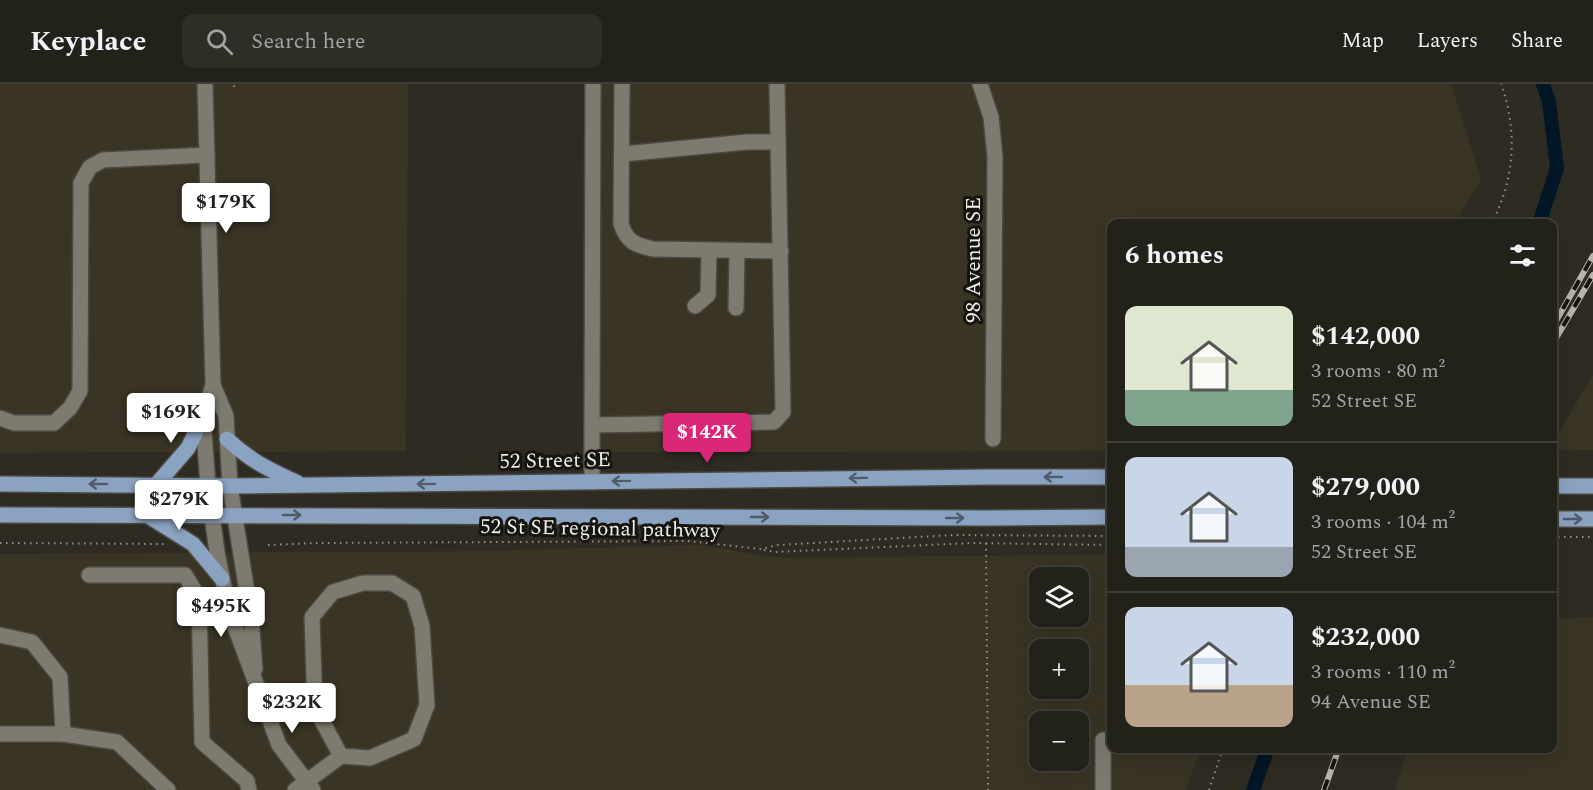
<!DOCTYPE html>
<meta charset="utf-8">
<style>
:root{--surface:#22211a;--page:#2e2e27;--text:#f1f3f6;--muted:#a2a3a2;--line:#3f3e39;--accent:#db2777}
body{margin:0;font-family:Spectral,serif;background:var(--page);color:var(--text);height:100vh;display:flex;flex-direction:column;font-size:22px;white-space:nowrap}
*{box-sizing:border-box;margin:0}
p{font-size:20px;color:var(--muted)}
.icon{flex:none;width:33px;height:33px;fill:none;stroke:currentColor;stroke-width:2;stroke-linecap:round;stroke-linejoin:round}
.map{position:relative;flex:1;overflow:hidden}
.panel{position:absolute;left:1107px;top:135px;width:450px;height:534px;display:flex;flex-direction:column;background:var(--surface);border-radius:12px;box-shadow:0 6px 24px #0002,0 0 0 2px var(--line)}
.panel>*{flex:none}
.buttons{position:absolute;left:1029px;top:483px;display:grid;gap:12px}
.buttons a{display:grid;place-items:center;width:60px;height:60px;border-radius:12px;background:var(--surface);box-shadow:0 6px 24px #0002,0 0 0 2px var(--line);font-size:30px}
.price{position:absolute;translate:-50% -51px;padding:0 14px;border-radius:6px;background:#fff;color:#222;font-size:20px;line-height:39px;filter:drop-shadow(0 2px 3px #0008)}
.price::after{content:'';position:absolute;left:50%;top:36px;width:18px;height:14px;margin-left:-9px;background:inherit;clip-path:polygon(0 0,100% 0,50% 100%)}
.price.selected{background:var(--accent);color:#fff}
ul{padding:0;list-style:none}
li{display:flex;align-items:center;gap:18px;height:150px;padding:0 18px}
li+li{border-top:2px solid var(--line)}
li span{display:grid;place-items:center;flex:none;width:168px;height:120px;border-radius:12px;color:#555}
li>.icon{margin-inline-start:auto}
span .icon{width:72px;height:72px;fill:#fffc;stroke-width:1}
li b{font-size:26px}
h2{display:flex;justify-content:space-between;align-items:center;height:72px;padding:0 18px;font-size:26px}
header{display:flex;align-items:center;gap:36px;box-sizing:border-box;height:84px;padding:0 30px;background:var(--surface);border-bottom:2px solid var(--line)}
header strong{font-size:28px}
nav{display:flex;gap:33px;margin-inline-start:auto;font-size:21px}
.search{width:420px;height:54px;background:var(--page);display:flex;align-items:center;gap:15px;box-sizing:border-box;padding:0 21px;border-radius:12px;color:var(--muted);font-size:22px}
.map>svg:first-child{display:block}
.built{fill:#393424;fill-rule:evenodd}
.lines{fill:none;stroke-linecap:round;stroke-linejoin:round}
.canal{stroke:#011725;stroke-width:14}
.minor-casing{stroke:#4b4840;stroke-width:18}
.major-casing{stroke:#4b4840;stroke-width:18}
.path{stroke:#94928a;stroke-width:2;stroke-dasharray:1.5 4.5;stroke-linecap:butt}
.minor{stroke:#7d7a6f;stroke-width:15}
.major{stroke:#8ba3c2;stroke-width:15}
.rail-casing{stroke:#b6b4ac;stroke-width:6}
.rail{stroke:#151410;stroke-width:4;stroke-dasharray:11;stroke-linecap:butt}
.oneway{stroke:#505c69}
.labels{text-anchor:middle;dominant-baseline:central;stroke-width:6;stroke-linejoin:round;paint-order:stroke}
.street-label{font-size:21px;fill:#f0eee8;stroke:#151410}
</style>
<header>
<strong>Keyplace</strong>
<div class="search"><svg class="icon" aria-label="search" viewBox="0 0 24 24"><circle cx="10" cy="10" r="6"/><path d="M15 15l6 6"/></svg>Search here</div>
<nav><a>Map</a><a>Layers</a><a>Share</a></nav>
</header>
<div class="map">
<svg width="1593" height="706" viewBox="0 0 1593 706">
<rect width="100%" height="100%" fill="#2e2c22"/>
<g class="built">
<path d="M0 0H408L406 367 0 369Z"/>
<path d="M597 0H1451L1481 95 1455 139 1112 140 1111 367 586 368Z"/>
<path d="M1593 291V366H1553V358Z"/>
<path d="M698 461 782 474 1111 470 1112 664 1201 665 1185 706H0V470L485 467ZM1040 494H1078V532H1040ZM1040 566H1078V604H1040ZM1040 638H1078V676H1040Z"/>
<path d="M1593 533V706H1395L1408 665 1552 664 1553 535Z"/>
</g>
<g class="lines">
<g class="canal">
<path d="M1539 140 1557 84 1549 18 1543 0"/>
<path d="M1253 706 1268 664"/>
</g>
<g class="minor-casing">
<g id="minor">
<path d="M205 0 213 301 203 333 208 402 217 468 229 527 279 661 313 706"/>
<path d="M622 0 621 140C627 158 635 161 653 165L781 167"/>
<path d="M980 0 991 33 995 73 993 355"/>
<path d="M623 70 747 58H778"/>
<path d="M695 222 708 211 709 167"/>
<path d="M736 224 737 167"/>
<path d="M213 301 226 332 230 402 251 533 255 585"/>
<path d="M0 334 14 339H54L70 324 80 307 81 99 90 83 103 76 207 71"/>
<path d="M592 341 593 0"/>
<path d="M592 398V341L774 338 783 328 777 0"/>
<path d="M89 491H185L199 514 202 658 247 697 249 706"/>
<path d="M0 551 32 558 60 593 63 650 117 658 168 706"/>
<path d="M0 650H63"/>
<path d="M295 706 341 672 315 624 312 533 333 508 363 499H392L413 512 422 542 427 621 414 655 370 674 341 672"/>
<path d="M1103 706V656"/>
</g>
</g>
<g class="major-casing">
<g id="major">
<path d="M227 355C252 378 268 385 298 399"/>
<path d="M0 400 230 402 990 393H1112"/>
<path d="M156 401 188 364 203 333"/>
<path d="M1552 402H1593"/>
<path d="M145 430 193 460 222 495"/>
<path d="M0 431 990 434 1112 433"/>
<path d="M1552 435H1593"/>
</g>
</g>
<g class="path">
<path d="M234 3V0"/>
<path d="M1491 140C1515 96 1518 47 1501 0"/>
<path d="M1552 453H1593"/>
<path d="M0 459 166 460"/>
<path d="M986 459 988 706"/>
<path d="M268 461 318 459 688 457 761 465 778 461 953 451 1112 452"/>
<path d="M764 466 775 468 972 459 1112 461"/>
<path d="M1209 706 1223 664"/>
</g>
<use href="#minor" class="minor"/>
<use href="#major" class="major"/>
<g class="rail-casing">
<g id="rail">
<path d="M1552 244 1593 172"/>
<path d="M1552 261 1593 191"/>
<path d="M1324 706 1339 664"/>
</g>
</g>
<use href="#rail" class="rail"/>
</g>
<defs><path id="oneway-shaft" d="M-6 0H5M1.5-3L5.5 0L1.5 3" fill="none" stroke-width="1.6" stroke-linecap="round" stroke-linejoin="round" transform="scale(1.5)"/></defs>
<g class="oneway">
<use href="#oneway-shaft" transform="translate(1053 393) rotate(-180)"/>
<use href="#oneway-shaft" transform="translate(858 394) rotate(179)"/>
<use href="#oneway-shaft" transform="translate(621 397) rotate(179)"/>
<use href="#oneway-shaft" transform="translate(98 400) rotate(-180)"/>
<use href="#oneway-shaft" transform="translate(426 400) rotate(179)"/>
<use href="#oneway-shaft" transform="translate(292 431)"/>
<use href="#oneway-shaft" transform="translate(760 433)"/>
<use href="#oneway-shaft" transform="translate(955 434)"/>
<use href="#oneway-shaft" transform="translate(1573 435)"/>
</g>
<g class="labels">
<g class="street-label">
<text transform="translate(974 176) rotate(-90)">98 Avenue SE</text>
<text transform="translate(555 377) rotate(-1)">52 Street SE</text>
<text transform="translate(600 445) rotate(1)">52 St SE regional pathway</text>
</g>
</g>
</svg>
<div class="buttons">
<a><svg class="icon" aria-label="layers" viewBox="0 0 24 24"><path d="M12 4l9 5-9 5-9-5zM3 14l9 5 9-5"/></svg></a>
<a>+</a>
<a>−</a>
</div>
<b class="price" style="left:226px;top:150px">$179K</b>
<b class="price" style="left:171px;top:360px">$169K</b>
<b class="price selected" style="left:707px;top:380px">$142K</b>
<b class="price" style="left:179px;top:447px">$279K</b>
<b class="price" style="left:221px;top:554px">$495K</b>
<b class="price" style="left:292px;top:650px">$232K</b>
<section class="panel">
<h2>6 homes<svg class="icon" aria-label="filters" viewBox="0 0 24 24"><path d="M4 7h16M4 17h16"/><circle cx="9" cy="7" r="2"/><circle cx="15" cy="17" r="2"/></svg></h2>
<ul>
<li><span style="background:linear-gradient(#dfe7d0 70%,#7fa58c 0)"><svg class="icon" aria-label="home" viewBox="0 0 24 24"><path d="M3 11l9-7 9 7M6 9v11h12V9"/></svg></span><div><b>$142,000</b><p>3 rooms · 80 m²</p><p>52 Street SE</p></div></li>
<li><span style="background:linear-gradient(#c9d6e8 75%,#9aa5b1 0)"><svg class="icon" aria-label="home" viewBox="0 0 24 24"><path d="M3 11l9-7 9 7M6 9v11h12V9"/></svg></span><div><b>$279,000</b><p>3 rooms · 104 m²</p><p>52 Street SE</p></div></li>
<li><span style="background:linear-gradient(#c9d6e8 65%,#b9a48a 0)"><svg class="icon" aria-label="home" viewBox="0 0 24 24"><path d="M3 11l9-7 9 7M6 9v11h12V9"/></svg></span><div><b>$232,000</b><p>3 rooms · 110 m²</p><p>94 Avenue SE</p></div></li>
</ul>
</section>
</div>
